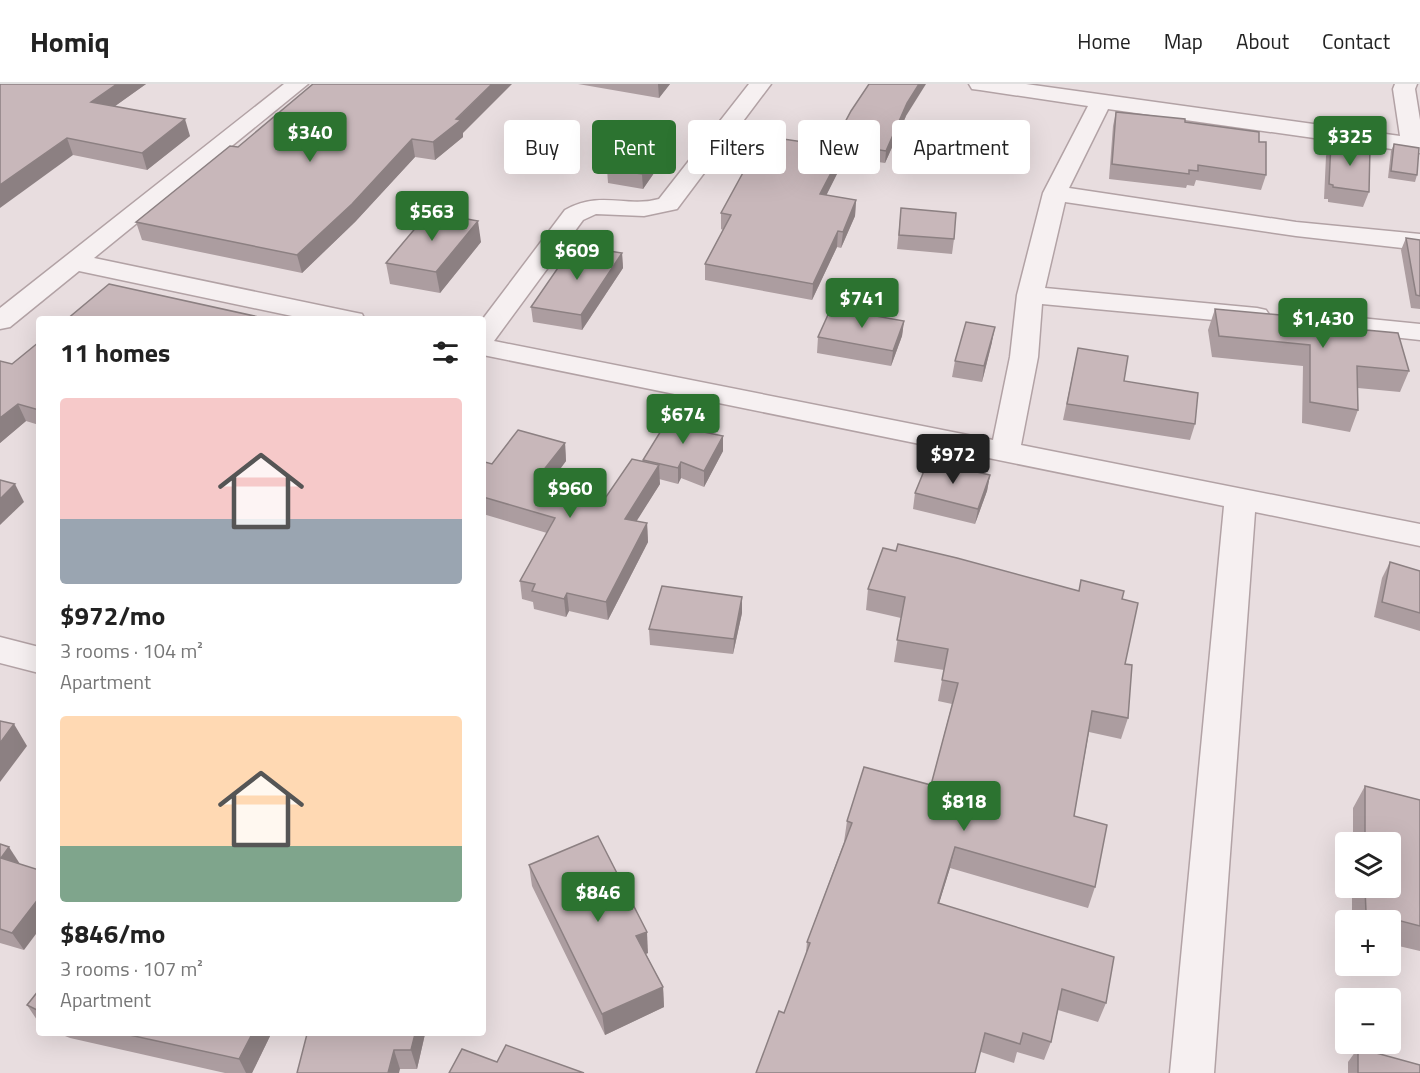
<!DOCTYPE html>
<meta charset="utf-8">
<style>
:root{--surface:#fff;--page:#f6f6f6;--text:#222;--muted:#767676;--line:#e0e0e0;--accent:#2c7330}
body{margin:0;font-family:"Titillium Web",sans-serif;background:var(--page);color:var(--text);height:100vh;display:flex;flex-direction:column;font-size:22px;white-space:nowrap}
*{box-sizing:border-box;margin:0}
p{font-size:20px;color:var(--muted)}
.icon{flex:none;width:33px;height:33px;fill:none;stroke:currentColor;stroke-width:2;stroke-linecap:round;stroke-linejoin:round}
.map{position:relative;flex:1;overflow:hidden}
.sheet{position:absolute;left:36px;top:232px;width:450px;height:720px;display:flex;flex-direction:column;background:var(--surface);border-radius:6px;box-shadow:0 6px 24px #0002}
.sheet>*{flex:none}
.banner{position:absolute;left:504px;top:36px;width:570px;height:54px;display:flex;gap:12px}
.controls{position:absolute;left:1335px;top:748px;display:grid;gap:12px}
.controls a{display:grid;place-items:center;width:66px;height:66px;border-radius:6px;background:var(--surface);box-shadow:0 6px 24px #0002;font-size:30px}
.price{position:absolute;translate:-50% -51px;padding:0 14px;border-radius:6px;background:var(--accent);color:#fff;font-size:20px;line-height:39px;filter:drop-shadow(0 2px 3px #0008)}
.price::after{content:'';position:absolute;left:50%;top:36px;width:18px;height:14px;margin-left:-9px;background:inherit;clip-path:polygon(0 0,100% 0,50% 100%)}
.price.active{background:#222;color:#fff}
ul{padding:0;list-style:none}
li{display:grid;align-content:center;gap:12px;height:318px;padding:0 24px}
li span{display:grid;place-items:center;height:186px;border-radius:6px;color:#555}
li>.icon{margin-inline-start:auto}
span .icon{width:108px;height:108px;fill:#fffc;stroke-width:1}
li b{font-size:26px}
h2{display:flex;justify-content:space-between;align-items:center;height:72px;padding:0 24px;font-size:26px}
.chip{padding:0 21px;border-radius:6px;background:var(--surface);box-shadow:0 6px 24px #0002;font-size:21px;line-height:54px}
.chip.active{background:var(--accent);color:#fff}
header{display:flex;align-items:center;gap:36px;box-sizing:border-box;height:84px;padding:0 30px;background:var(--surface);border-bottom:2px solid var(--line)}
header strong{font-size:28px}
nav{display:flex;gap:33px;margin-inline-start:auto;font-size:21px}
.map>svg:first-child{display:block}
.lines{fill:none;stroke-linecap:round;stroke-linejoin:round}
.street-casing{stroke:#b2a2a5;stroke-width:3}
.street{fill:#f6f0f1;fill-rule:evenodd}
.wall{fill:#ac9da0}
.shaded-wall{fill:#8c8082}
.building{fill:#c8b7ba;stroke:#8c8082;stroke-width:1.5}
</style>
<header>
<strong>Homiq</strong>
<nav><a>Home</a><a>Map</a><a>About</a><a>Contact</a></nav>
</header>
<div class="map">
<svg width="1420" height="989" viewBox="0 0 1420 989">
<rect width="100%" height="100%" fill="#e8dddf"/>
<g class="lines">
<g class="street-casing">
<g id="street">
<path d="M284 0H308L94 174 352 228 362 230 365 236H311L79 187 10 243 0 245V224Z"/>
<path d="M749 0H771L677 125 644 132 596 130 583 136 494 257 993 356 1010 273 1017 211 1043 109 1088 22 980 6 972 5 969 0H1026L1400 52 1393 5 1395 0H1417L1415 5 1420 36V69L1108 25 1069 104 1296 138 1420 150V166L1296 152 1065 118 1045 204 1257 224 1266 226 1270 232 1266 238 1257 240 1042 220 1038 273 1021 361 1420 440V462L1255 428 1214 989H1170L1224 422 483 271 482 236 565 126C601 106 626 124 659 115Z"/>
<path d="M1320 230 1420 240V256L1310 244 1307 238 1310 232Z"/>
<path d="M0 553 39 563V589L0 579Z"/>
</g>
</g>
<use href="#street" class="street"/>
</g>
<g class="wall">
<path d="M0 0H146L115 22 190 52 147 86 73 71Z"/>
<path d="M578 0H670L659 14Z"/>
<path d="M1116 28 1185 38 1259 58 1266 91 1261 106 1196 96 1194 102 1187 101 1186 104 1109 95 1113 42Z"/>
<path d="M906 32 885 79 843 73 842 80 826 111 856 116 855 132 841 164 837 163 812 216 705 196V180L723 146 721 145V129L834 63V59Z"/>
<path d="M463 49V53L435 76 415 73 355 138 302 189 142 156 136 138 238 63Z"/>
<path d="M1331 58 1369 108 1363 123 1328 118V115H1324L1326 72Z"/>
<path d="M1394 60 1417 91 1415 98 1388 94 1391 67Z"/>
<path d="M672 63 643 105 608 99 607 85Z"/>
<path d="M901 124 954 155 952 170 897 165Z"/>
<path d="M1406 154 1420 156V225L1411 224 1401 166Z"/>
<path d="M481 158 440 209 390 200 386 179Z"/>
<path d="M622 169 623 184 582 246 533 238 531 223 568 176Z"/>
<path d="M1215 225 1366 246 1409 287 1400 308 1358 304V326L1350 348 1302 339 1303 282 1212 273 1208 246Z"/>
<path d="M904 237 902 252 891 282 817 269 818 253Z"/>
<path d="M39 258V341L26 337 0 359V277L12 280Z"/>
<path d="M992 258 982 298 952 293 955 277Z"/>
<path d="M1078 264 1124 297 1195 340 1190 356 1063 336Z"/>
<path d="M704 347 723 367 704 403 681 394 678 400 659 395 660 400 636 437 647 439 648 458 608 536 569 527 566 533 534 525 533 518 522 515 520 497 547 449 483 430V380H492L565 359 566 377 551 397 606 413 643 377V376Z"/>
<path d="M990 391 987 407 975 440 913 425 915 409Z"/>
<path d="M1390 478 1420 487V547L1374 533 1382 494Z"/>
<path d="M868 505 1078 507 1122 515 1128 634 1121 655 1089 648 1074 732 1095 803 1088 824 950 784 939 819 1106 919 1098 938 1058 926 1051 958 1044 976 1017 968 1014 979 981 968 806 869 807 858 844 758 847 737 931 701 952 620 938 617 944 586 894 578 901 534 866 526Z"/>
<path d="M742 529 733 570 650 561 649 545Z"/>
<path d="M1365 702 1420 716V867L1390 860V837H1352V804H1390V759H1353V724Z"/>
<path d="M0 760 24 866 0 859Z"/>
<path d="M529 781 648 869 646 870 663 903 664 923 605 951 532 802Z"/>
<path d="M39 906V939L27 921Z"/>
<path d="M60 950H271L252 989H225L70 954Z"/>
<path d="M425 950 417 985H400L297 989Z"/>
<path d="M1358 964 1420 989H1348V978Z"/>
</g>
<g class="shaded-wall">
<path d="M117 0H146L97 35 91 18Z"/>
<path d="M492 0H512L463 49V53L435 76 433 58Z"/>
<path d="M658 0H670L659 14Z"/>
<path d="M919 0H926L906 32 885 79 886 67 907 19Z"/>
<path d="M185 35 190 52 147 86 142 69Z"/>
<path d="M672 49V63L643 105 642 90Z"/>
<path d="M67 54 73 71 0 124V101Z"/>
<path d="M412 55 415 73 355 138 302 189 297 171Z"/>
<path d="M844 64 842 80 819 126 820 110Z"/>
<path d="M856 116 855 132 841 164 843 148Z"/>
<path d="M478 137 481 158 440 209 436 188Z"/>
<path d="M838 147 837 163 812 216 813 200Z"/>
<path d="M622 169 623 184 582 246 581 231Z"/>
<path d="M904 237 902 252 891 282 893 267Z"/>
<path d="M995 243 992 258 982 298 984 282Z"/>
<path d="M18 320 26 337 0 359V334Z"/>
<path d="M704 340V355L699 347Z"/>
<path d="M723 352V367L704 403V387Z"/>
<path d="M565 359 566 377 540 412 538 393Z"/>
<path d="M681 378V394L678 400V384Z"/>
<path d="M659 381 660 400 626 454 625 435Z"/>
<path d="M990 391 987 407 975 440 978 425Z"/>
<path d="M15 400 24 418 0 441V415Z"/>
<path d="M647 439 648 458 608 536 606 518Z"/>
<path d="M567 509 569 527 566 533 564 515Z"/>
<path d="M742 513V529L733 570 734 555Z"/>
<path d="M14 640 27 662 0 698V659Z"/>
<path d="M9 763 20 780 1 774Z"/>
<path d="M955 763 950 784 933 839 938 819Z"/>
<path d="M39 814V846L24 866 12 849Z"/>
<path d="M647 848 648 869 638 873 636 852Z"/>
<path d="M663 903 664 923 605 951 602 930Z"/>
<path d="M252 950H271L252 989H246L239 975Z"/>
<path d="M415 950H425L417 985 411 966Z"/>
<path d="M394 966 400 985 399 989H388Z"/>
</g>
<g class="building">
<path d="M0 0H117L91 18 185 35 142 69 67 54 0 101Z"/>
<path d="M313 0H492L456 35 461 36 433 58 412 55 352 120 297 171 136 138 230 62 238 63Z"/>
<path d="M869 0H919L907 19 886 67 834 59 851 27Z"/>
<path d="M1116 28 1185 35V38L1259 48V58H1266V91L1198 81V87L1189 86V90L1112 80Z"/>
<path d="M638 44 672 49 642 90 607 85Z"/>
<path d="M763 52 844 64 820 110 856 116 843 148 838 147 813 200 705 180 731 131 721 129Z"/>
<path d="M1331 58 1370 64 1369 108 1333 103V101L1329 100Z"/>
<path d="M1394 60 1419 64 1417 91 1391 87Z"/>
<path d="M901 124 956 129 954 155 899 151Z"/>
<path d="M429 128 478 137 436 188 386 179Z"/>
<path d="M1406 154 1420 156V212L1416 211Z"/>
<path d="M578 162 622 169 581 231 531 223 564 175 568 176Z"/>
<path d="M109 200 268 235 66 236Z"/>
<path d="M831 224 904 237 893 267 818 253Z"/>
<path d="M1215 225 1366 239V246L1398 249 1409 287 1357 282 1358 326 1310 318V261L1219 252Z"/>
<path d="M966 238 995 243 984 282 955 277Z"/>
<path d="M39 258V326L18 320 0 334V277L12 280Z"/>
<path d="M1078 264 1128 272 1124 297 1198 309 1195 340 1067 320Z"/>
<path d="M670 332 704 340 699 347 723 352 704 387 681 378 678 384 643 376Z"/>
<path d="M518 346 565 359 538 393 606 413 632 375 659 381 625 435 647 439 606 518 567 509 564 515 532 507 535 500 520 497 555 434 483 413V380L485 378 492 380Z"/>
<path d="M928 377 990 391 978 425 915 409Z"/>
<path d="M0 396 15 400 0 415Z"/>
<path d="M898 460 957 474 1079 507 1081 496 1124 507 1122 515 1138 519 1125 580 1132 581 1128 634 1092 627 1074 732 1107 741 1095 803 955 763 938 819 1114 873 1106 919 1062 905 1051 958 1023 949 1020 960 985 949 975 989H756L779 927 784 929 810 859 807 858 852 739 847 737 864 683 931 701 958 599 942 596 948 565 897 556 905 513 868 505 883 464 896 467Z"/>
<path d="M1390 478 1420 487V529L1382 518Z"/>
<path d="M662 502 742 513 734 555 649 545Z"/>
<path d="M0 637 14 640 0 659Z"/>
<path d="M1365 702 1420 716V842L1366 828 1365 804H1390V759H1365Z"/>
<path d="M598 752 647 848 636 852 663 903 602 930 529 781Z"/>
<path d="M0 760 9 763 1 774 39 786V814L12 849 0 845Z"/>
<path d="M39 906V927L27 921Z"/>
<path d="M125 950H252L239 975Z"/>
<path d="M307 950H415L411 966H394L388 989H297Z"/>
<path d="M506 961 584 989H449L462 965 497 978Z"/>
<path d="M1358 964 1420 981V989H1358Z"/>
</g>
</svg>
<div class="controls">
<a><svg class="icon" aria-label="layers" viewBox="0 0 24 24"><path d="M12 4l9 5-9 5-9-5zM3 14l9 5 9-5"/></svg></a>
<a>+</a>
<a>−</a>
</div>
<b class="price" style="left:310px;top:79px">$340</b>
<b class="price" style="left:1350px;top:83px">$325</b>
<b class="price" style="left:432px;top:158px">$563</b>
<b class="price" style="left:577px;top:197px">$609</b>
<b class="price" style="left:862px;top:245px">$741</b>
<b class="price" style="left:1323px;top:265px">$1,430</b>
<b class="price" style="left:683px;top:361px">$674</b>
<b class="price active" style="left:953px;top:401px">$972</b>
<b class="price" style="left:570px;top:435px">$960</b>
<b class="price" style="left:964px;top:748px">$818</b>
<b class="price" style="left:598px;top:839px">$846</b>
<div class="banner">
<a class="chip">Buy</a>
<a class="chip active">Rent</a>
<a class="chip">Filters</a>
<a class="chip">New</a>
<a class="chip">Apartment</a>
</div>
<section class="sheet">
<h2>11 homes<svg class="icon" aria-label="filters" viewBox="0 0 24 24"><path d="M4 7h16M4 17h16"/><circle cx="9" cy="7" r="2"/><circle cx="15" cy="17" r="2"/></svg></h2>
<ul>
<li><span style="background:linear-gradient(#f6c9c9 65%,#9aa5b1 0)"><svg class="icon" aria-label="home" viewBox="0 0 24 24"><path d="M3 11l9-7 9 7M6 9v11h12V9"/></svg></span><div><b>$972/mo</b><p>3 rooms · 104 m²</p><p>Apartment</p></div></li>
<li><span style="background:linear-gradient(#ffd9b3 70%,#7fa58c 0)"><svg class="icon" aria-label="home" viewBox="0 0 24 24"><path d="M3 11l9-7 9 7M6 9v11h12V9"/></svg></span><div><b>$846/mo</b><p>3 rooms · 107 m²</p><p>Apartment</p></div></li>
</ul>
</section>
</div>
